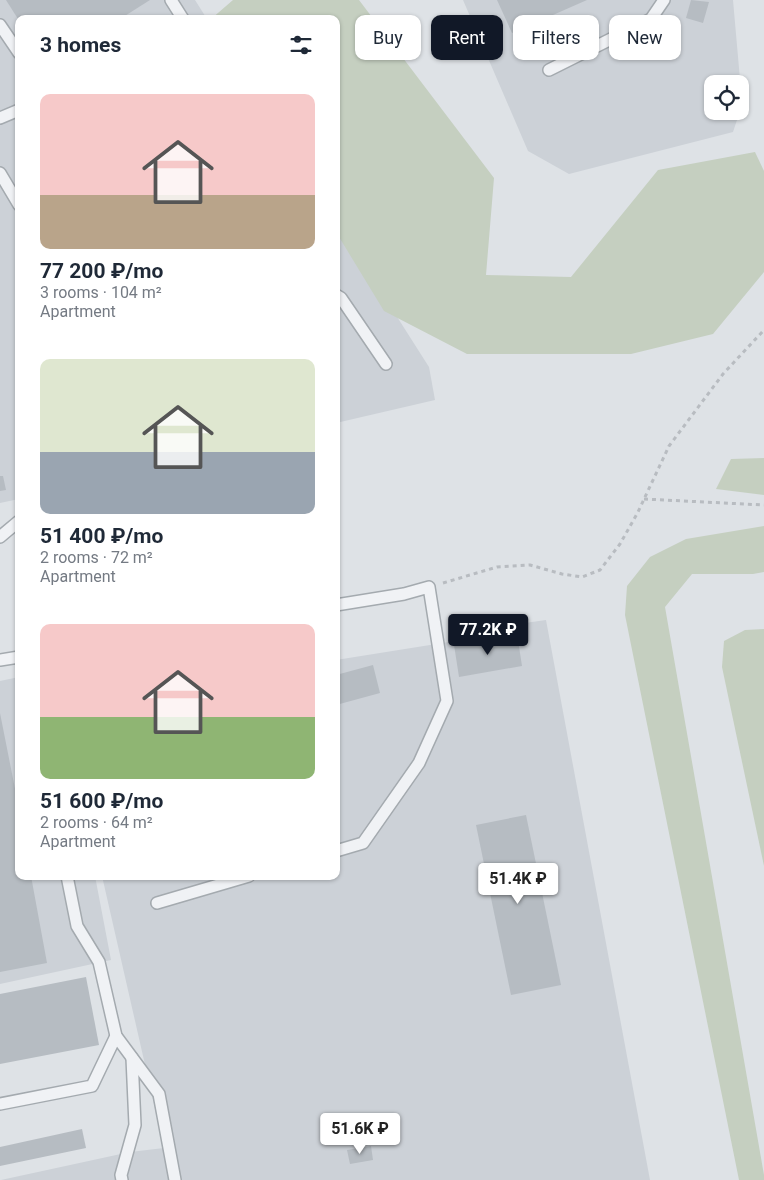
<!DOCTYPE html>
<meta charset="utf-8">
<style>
:root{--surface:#fff;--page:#f6f6f7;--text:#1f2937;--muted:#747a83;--accent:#111827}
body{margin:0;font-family:Roboto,sans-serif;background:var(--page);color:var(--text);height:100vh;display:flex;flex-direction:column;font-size:19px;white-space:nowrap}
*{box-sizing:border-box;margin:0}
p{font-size:16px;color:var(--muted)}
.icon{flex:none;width:28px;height:28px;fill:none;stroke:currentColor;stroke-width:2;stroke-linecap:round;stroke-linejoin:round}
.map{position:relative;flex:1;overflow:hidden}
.panel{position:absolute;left:15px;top:15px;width:325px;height:865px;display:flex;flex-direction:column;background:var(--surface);border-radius:10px;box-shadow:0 1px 4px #0004}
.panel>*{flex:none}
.guide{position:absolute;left:355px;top:15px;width:334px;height:45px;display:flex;gap:10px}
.buttons{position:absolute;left:704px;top:75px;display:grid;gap:10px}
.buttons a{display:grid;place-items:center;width:45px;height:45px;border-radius:10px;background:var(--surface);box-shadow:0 1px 4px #0004;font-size:25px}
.price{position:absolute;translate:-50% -42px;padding:0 11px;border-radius:5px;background:#fff;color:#222;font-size:16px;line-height:32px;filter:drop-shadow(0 1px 2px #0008)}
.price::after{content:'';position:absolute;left:50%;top:30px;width:15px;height:11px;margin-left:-8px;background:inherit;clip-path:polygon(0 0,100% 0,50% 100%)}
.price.selected{background:var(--accent);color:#fff}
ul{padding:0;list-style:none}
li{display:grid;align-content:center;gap:10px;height:265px;padding:0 25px}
li span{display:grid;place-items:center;height:155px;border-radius:10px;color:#555}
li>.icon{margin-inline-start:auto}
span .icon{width:90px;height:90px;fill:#fffc;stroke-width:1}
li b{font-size:21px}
h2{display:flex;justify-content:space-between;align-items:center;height:60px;padding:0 25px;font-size:21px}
.chip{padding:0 18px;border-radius:10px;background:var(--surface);box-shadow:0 1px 4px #0004;font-size:18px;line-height:45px}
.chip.selected{background:var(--accent);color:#fff}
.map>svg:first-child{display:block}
.built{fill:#ccd1d7}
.green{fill:#c5cfc0}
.building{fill:#b6bcc2}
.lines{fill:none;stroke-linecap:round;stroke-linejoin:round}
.service-casing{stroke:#a4aaaf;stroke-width:14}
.path{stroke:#b8bcc1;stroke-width:3;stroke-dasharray:4 4;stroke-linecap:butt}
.service{stroke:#f0f2f5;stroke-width:11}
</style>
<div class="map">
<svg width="764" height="1180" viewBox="0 0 764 1180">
<rect width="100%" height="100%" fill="#dee2e6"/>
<g class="built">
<path d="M0 0H195L207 19H19V499L0 503Z"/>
<path d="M463 0H733L742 102 740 110V84H712V111H740L733 132 569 174 528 151Z"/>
<path d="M336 221 429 367 435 400 336 423Z"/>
<path d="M546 620 650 1180H1L130 1152 164 1148 102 876H336V660L518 631V624Z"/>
<path d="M19 677V876H95L111 960 0 984V681Z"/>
</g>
<g class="green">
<path d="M233 0H359L494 178 486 275 571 277 658 170 755 152 764 171V272L713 334 631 354H467L384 311 336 232V19H211Z"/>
<path d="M764 458V495L716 489 731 459Z"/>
<path d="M764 526V572L753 574H692L665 607 764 1175V1180H739L625 615 627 586 650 557 686 539Z"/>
<path d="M764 629V866L722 667 724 641 745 630Z"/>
</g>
<g class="building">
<path d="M6 0H150L120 19H18Z"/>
<path d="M497 0H587L512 33Z"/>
<path d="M691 0 709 2 703 23 686 18Z"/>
<path d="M0 476H3L6 490 0 491Z"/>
<path d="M517 634 522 666 459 677 454 645Z"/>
<path d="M373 665 380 693 336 705V675Z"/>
<path d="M0 713 19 809V876H31L47 963 0 972Z"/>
<path d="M526 815 561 985 511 995 476 825Z"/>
<path d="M86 977 99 1045 0 1064V994Z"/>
<path d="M82 1129 86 1148 0 1166V1147Z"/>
<path d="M371 1146 373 1160 350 1164 347 1150Z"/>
</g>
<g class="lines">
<g class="service-casing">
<g id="service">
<path d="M171 0 183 19"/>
<path d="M0 25 19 53"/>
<path d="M549 70 651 19 664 0"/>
<path d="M0 118 19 110"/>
<path d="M0 173 19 205"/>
<path d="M336 295 341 298 386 364"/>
<path d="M0 537 19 521"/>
<path d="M336 605 404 594 429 587 447 701 419 763 363 843 336 851"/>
<path d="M0 660 19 657"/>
<path d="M67 876 77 926 99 962 116 1036 159 1094 175 1180"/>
<path d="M157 903 249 876"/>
<path d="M0 1104 92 1086 116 1036"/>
<path d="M122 1180 121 1175 135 1125 132 1058"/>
</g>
</g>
<g class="path">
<path d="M644 499 764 505"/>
<path d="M443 583 497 567 530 565 562 574 582 577 600 570 620 544 638 512 669 446 723 374 764 330"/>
</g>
<use href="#service" class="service"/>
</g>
</svg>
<div class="buttons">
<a><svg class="icon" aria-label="locate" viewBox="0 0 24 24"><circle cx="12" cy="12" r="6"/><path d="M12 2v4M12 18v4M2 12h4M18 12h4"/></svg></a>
</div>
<b class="price selected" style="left:488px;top:656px">77.2K ₽</b>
<b class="price" style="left:518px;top:905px">51.4K ₽</b>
<b class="price" style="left:360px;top:1155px">51.6K ₽</b>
<div class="guide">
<a class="chip">Buy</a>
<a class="chip selected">Rent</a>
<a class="chip">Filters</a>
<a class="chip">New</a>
</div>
<section class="panel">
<h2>3 homes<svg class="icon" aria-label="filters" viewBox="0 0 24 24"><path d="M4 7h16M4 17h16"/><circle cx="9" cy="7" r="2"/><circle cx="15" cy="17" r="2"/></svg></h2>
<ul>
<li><span style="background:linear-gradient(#f6c9c9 65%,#b9a48a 0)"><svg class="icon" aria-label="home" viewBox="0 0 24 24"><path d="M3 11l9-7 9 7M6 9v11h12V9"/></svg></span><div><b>77 200 ₽/mo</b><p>3 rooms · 104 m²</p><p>Apartment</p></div></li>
<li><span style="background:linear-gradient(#dfe7d0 60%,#9aa5b1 0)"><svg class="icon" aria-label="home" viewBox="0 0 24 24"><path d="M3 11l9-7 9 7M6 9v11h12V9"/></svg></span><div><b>51 400 ₽/mo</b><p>2 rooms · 72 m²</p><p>Apartment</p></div></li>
<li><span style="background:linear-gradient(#f6c9c9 60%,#8fb573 0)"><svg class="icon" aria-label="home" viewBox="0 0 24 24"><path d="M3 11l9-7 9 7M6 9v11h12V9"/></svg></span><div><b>51 600 ₽/mo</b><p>2 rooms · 64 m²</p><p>Apartment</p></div></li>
</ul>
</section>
</div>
